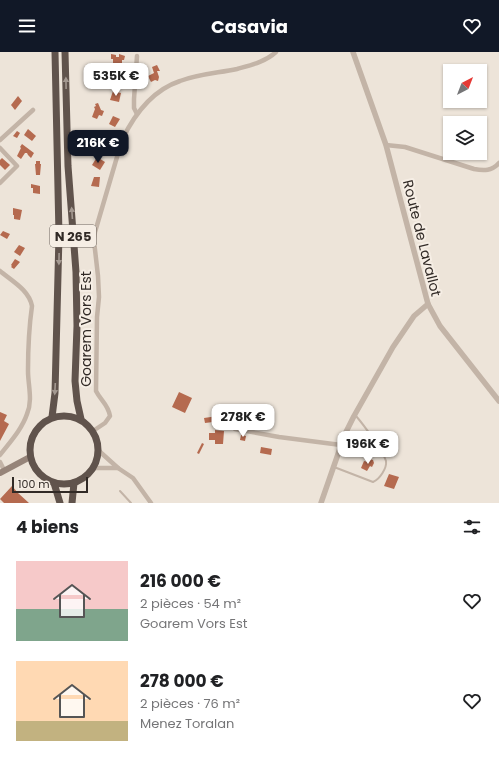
<!DOCTYPE html>
<html lang="fr">
<meta charset="utf-8">
<style>
:root{--surface:#fff;--page:#f6f6f6;--text:#202124;--muted:#757577;--accent:#111827}
body{margin:0;font-family:Poppins,sans-serif;background:var(--page);color:var(--text);height:100vh;display:flex;flex-direction:column;font-size:15px;white-space:nowrap}
*{box-sizing:border-box;margin:0}
p{font-size:13px;color:var(--muted)}
.icon{flex:none;width:22px;height:22px;fill:none;stroke:currentColor;stroke-width:2;stroke-linecap:round;stroke-linejoin:round}
.map{position:relative;height:451px;overflow:hidden}
.panel{display:flex;flex-direction:column;background:var(--surface);flex:1}
.panel>*{flex:none}
.needle{width:26px;rotate:42deg}
.fabs{position:absolute;left:443px;top:12px;display:grid;gap:8px}
.fabs a{display:grid;place-items:center;width:44px;height:44px;border-radius:0px;background:var(--surface);box-shadow:0 1px 3px #0004;font-size:20px}
.scale{position:absolute;left:12px;bottom:10px;width:76px;box-sizing:border-box;padding-left:4px;border:2px solid #312a26;border-top:0;font-size:11px;line-height:14px;white-space:nowrap;color:#312a26;-webkit-text-stroke:3px #f6eee5;paint-order:stroke}
.price{position:absolute;translate:-50% -34px;padding:0 9px;border-radius:8px;background:#fff;color:#222;font-size:13px;line-height:26px;filter:drop-shadow(0 1px 2px #0008)}
.price::after{content:'';position:absolute;left:50%;top:24px;width:12px;height:9px;margin-left:-6px;background:inherit;clip-path:polygon(0 0,100% 0,50% 100%)}
.price.on{background:var(--accent);color:#fff}
ul{padding:0;list-style:none}
li{display:flex;align-items:center;gap:12px;height:100px;padding:0 16px}
li span{display:grid;place-items:center;flex:none;width:112px;height:80px;border-radius:0px;color:#555}
li>.icon{margin-inline-start:auto}
span .icon{width:48px;height:48px;fill:#fffc;stroke-width:1}
li b{font-size:17px}
h2{display:flex;justify-content:space-between;align-items:center;height:48px;padding:0 16px;font-size:17px}
header{display:flex;justify-content:space-between;align-items:center;height:52px;padding:0 16px;background:var(--accent);color:#fff;font-size:18px;font-weight:700}
.map>svg:first-child{display:block}
.building{fill:#b56a4f}
.lines{fill:none;stroke-linecap:round;stroke-linejoin:round}
.service{stroke:#c3b4a7;stroke-width:2}
.minor{stroke:#c3b4a7;stroke-width:4.5}
.tertiary{stroke:#c3b4a7;stroke-width:5.5}
.secondary{stroke:#968479;stroke-width:6}
.trunk{stroke:#60534c;stroke-width:7}
.oneway{fill:#a49991}
.labels{text-anchor:middle;dominant-baseline:central;stroke-width:4;stroke-linejoin:round;paint-order:stroke}
.shield{fill:#f6eee5;stroke:#6c655f;stroke-width:1}
.shield-label{font-size:13px;font-weight:bold;fill:#312a26}
.street-label{font-size:14px;fill:#312a26;stroke:#f6eee5}
</style>
<header><svg class="icon" aria-label="menu" viewBox="0 0 24 24"><path d="M4 6h16M4 12h16M4 18h16"/></svg>Casavia<svg class="icon" aria-label="heart" viewBox="0 0 24 24"><path d="M12 20l-8-8c-3-5 5-10 8-4 3-6 11-1 8 4z"/></svg></header>
<div class="map">
<svg width="499" height="451" viewBox="0 0 499 451">
<rect width="100%" height="100%" fill="#ede4d9"/>
<g class="building">
<path d="M111 2 116 3V5H119V2L125 4 124 8H122V22L117 21 118 11H113V7H111Z"/>
<path d="M157 13 160 19H157L159 25 158 29 155 28 151 30 148 24 154 21 152 15Z"/>
<path d="M90 22H97L96 34 89 33Z"/>
<path d="M113 39 121 41 119 50 110 48Z"/>
<path d="M18 44 22 49 15 58 11 53Z"/>
<path d="M98 51 101 58 104 59 102 64 99 63 97 67 92 65 95 57 94 55 96 54 95 52Z"/>
<path d="M113 64 120 67 115 75 109 72Z"/>
<path d="M28 77 36 84 32 89 24 83Z"/>
<path d="M17 79 20 81 17 86 13 84Z"/>
<path d="M100 88 106 92 102 100 95 97Z"/>
<path d="M22 92 34 101 31 106 28 103 27 101H25L21 107 17 104 21 96 20 95Z"/>
<path d="M97 105 105 110 100 118 92 113Z"/>
<path d="M2 106 10 113 5 118 0 113V108Z"/>
<path d="M36 109H40V112H41L40 123H36L35 112H36Z"/>
<path d="M94 125H100L99 135 91 134Z"/>
<path d="M31 132 40 134V142L33 141V136H31Z"/>
<path d="M13 156 22 158 20 168 14 167V163H13Z"/>
<path d="M3 179 10 182 7 187 0 183Z"/>
<path d="M19 193 25 196 20 204 14 200Z"/>
<path d="M15 207 20 210 14 217 11 215 12 214 11 213Z"/>
<path d="M179 340 192 346 185 361 172 355Z"/>
<path d="M0 360 7 363 4 369 9 372 0 389Z"/>
<path d="M231 362 232 367 220 369V372L214 373 213 370 205 371 204 366Z"/>
<path d="M215 378 224 379 223 392H215V388H209V381H215Z"/>
<path d="M241 383 246 384 245 389 240 388Z"/>
<path d="M202 391 204 392 199 402 197 401Z"/>
<path d="M261 395 272 397 271 403 260 401Z"/>
<path d="M369 407 373 408 374 411 372 415 370 414 367 419 361 416 364 409 368 410Z"/>
<path d="M389 422 399 425 394 437 384 434Z"/>
<path d="M12 434 18 441 29 451H4L0 447Z"/>
</g>
<g class="lines">
<g class="service">
<path d="M334 415 373 430C380 427 387 416 386 409 383 399 363 372 356 364"/>
<path d="M120 439 131 451"/>
</g>
<g class="minor">
<path d="M137 4 134 47V56L137 62"/>
<path d="M0 88 33 58"/>
<path d="M386 93 405 95 474 117C484 119 492 119 499 111"/>
<path d="M0 96 17 114 0 131"/>
<path d="M0 219C12 229 29 238 32 254 29 275 28 297 28 319 28 333 33 348 27 362 22 377 10 390 0 403"/>
<path d="M235 377 279 385 341 393"/>
<path d="M93 379 105 371 110 364C108 352 101 349 96 339L97 265 99 245 98 224 94 189 95 180 122 88C134 63 153 38 180 29 199 22 218 21 237 17 251 13 265 10 276 0"/>
<path d="M98 398 118 416 133 426 151 451"/>
<path d="M0 410 4 418"/>
<path d="M93 416H118"/>
</g>
<g class="tertiary">
<path d="M353 0 386 93 428 252 440 274 499 349"/>
<path d="M321 451 345 382 354 364 393 295 414 264 428 252"/>
</g>
<path class="secondary" d="M0 421 30 405"/>
<g class="trunk">
<path d="M65 0 68 114 76 220 77 274 75 329 77 349 81 367"/>
<circle cx="64" cy="398" r="34"/>
<path d="M52 365 55 341 59 183 55 0"/>
<path d="M54 431 60 451"/>
<path d="M72 451 74 431"/>
</g>
</g>
<defs><path id="oneway-solid" d="M-6-.8H1V-3.2L6.5 0L1 3.2V.8H-6Z"/></defs>
<g class="oneway">
<use href="#oneway-solid" transform="translate(66 31) rotate(-91)"/>
<use href="#oneway-solid" transform="translate(72 161) rotate(-94)"/>
<use href="#oneway-solid" transform="translate(59 207) rotate(91)"/>
<use href="#oneway-solid" transform="translate(55 337) rotate(93)"/>
</g>
<g class="labels">
<rect class="shield" x="50" y="173" width="46" height="22" rx="3"/>
<g class="shield-label">
<text x="73" y="184">N 265</text>
</g>
<g class="street-label">
<text transform="translate(422 186) rotate(76)">Route de Lavallot</text>
<text transform="translate(86 277) rotate(-90)">Goarem Vors Est</text>
</g>
</g>
</svg>
<div class="fabs">
<a><svg class="needle" viewBox="-14 -14 28 28"><path d="M0-13l5 13h-10z" fill="#e53935"/><path d="M0 13l5-13h-10z" fill="#757577"/></svg></a>
<a><svg class="icon" aria-label="layers" viewBox="0 0 24 24"><path d="M12 4l9 5-9 5-9-5zM3 14l9 5 9-5"/></svg></a>
</div>
<div class="scale">100 m</div>
<b class="price" style="left:116px;top:45px">535K €</b>
<b class="price on" style="left:98px;top:112px">216K €</b>
<b class="price" style="left:243px;top:386px">278K €</b>
<b class="price" style="left:368px;top:413px">196K €</b>
</div>
<section class="panel">
<h2>4 biens<svg class="icon" aria-label="filters" viewBox="0 0 24 24"><path d="M4 7h16M4 17h16"/><circle cx="9" cy="7" r="2"/><circle cx="15" cy="17" r="2"/></svg></h2>
<ul>
<li><span style="background:linear-gradient(#f6c9c9 60%,#7fa58c 0)"><svg class="icon" aria-label="home" viewBox="0 0 24 24"><path d="M3 11l9-7 9 7M6 9v11h12V9"/></svg></span><div><b>216 000 €</b><p>2 pièces · 54 m²</p><p>Goarem Vors Est</p></div><svg class="icon" aria-label="heart" viewBox="0 0 24 24"><path d="M12 20l-8-8c-3-5 5-10 8-4 3-6 11-1 8 4z"/></svg></li>
<li><span style="background:linear-gradient(#ffd9b3 75%,#c2b280 0)"><svg class="icon" aria-label="home" viewBox="0 0 24 24"><path d="M3 11l9-7 9 7M6 9v11h12V9"/></svg></span><div><b>278 000 €</b><p>2 pièces · 76 m²</p><p>Menez Toralan</p></div><svg class="icon" aria-label="heart" viewBox="0 0 24 24"><path d="M12 20l-8-8c-3-5 5-10 8-4 3-6 11-1 8 4z"/></svg></li>
</ul>
</section>
